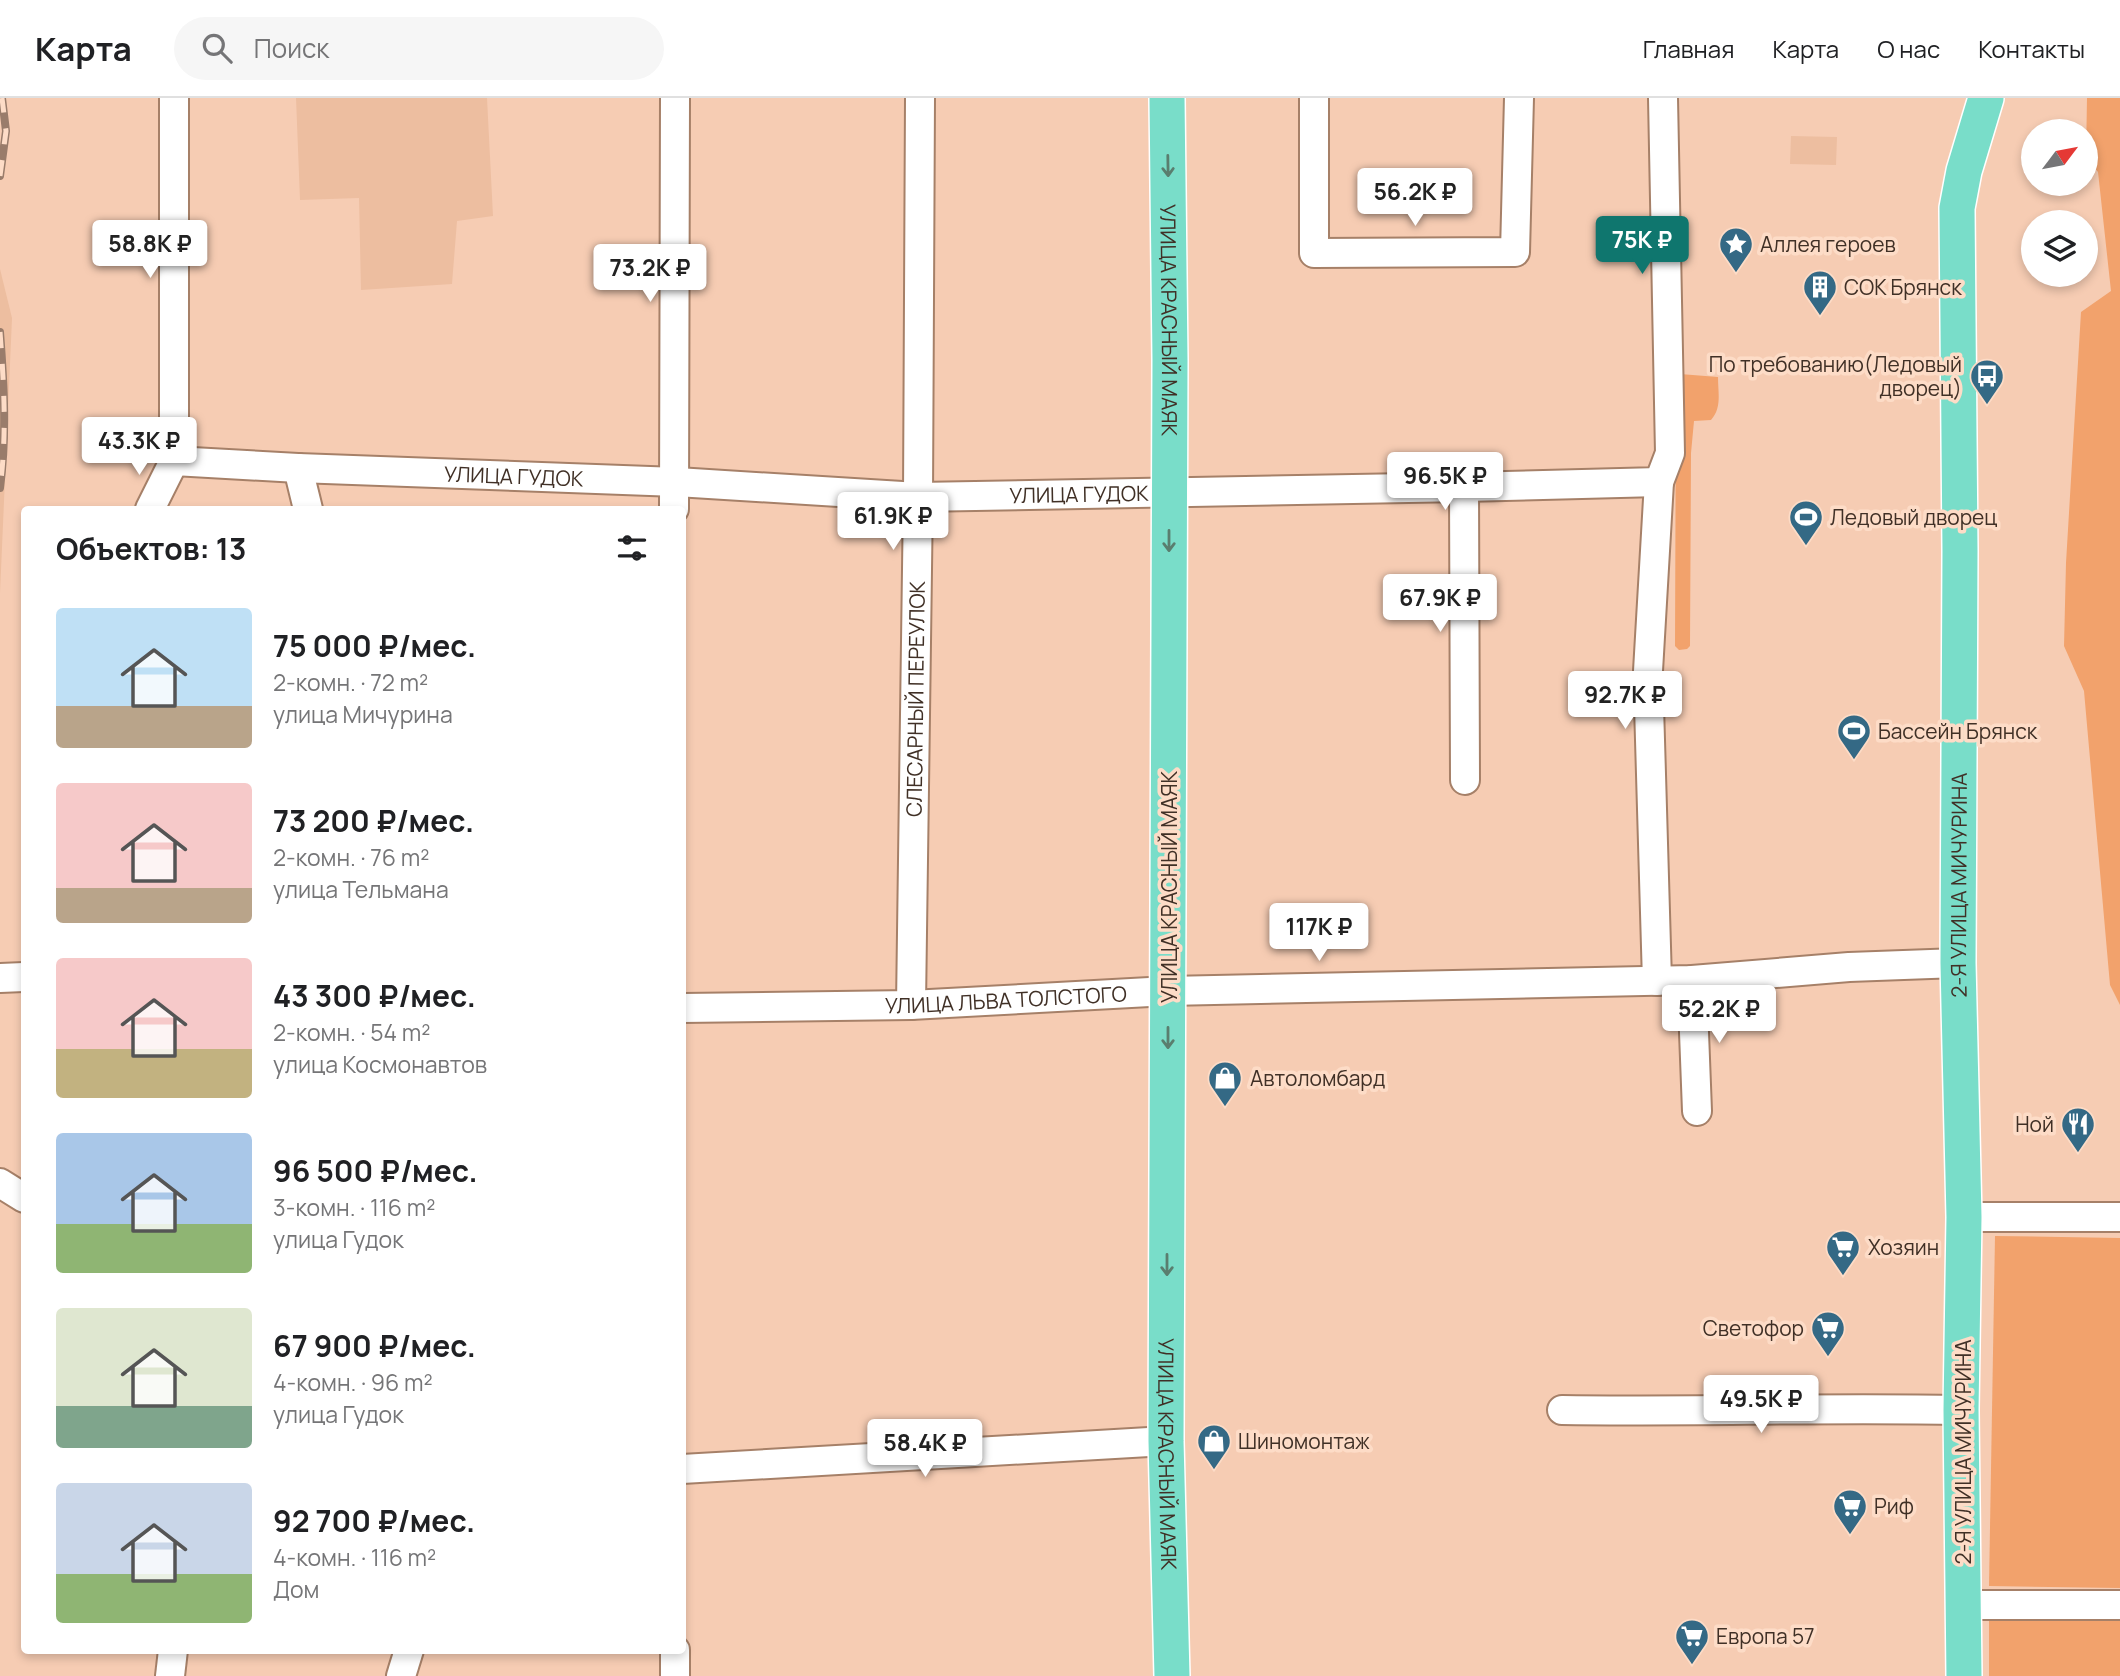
<!DOCTYPE html>
<html lang="ru">
<meta charset="utf-8">
<style>
:root{--surface:#fff;--page:#f6f6f6;--text:#202124;--muted:#757577;--line:#e0e0e0;--accent:#0f766e}
body{margin:0;font-family:Manrope,sans-serif;background:var(--page);color:var(--text);height:100vh;display:flex;flex-direction:column;font-size:26px;white-space:nowrap}
*{box-sizing:border-box;margin:0}
p{font-size:23px;color:var(--muted)}
.icon{flex:none;width:38px;height:38px;fill:none;stroke:currentColor;stroke-width:2;stroke-linecap:round;stroke-linejoin:round}
.map{position:relative;flex:1;overflow:hidden}
.side{position:absolute;left:21px;top:408px;width:665px;height:1148px;display:flex;flex-direction:column;background:var(--surface);border-radius:7px;box-shadow:0 4px 10px #0003}
.side>*{flex:none}
.needle{width:46px;rotate:58deg}
.tools{position:absolute;left:2021px;top:21px;display:grid;gap:14px}
.tools a{display:grid;place-items:center;width:77px;height:77px;border-radius:50%;background:var(--surface);box-shadow:0 4px 10px #0003;font-size:35px}
.price{position:absolute;translate:-50% -60px;padding:0 16px;border-radius:7px;background:#fff;color:#222;font-size:23px;line-height:46px;filter:drop-shadow(0 2px 4px #0008)}
.price::after{content:'';position:absolute;left:50%;top:42px;width:21px;height:16px;margin-left:-10px;background:inherit;clip-path:polygon(0 0,100% 0,50% 100%)}
.price.selected{background:var(--accent);color:#fff}
ul{padding:0;list-style:none}
li{display:flex;align-items:center;gap:21px;height:175px;padding:0 35px}
li span{display:grid;place-items:center;flex:none;width:196px;height:140px;border-radius:7px;color:#555}
li>.icon{margin-inline-start:auto}
span .icon{width:84px;height:84px;fill:#fffc;stroke-width:1}
li b{font-size:30px}
h2{display:flex;justify-content:space-between;align-items:center;height:84px;padding:0 35px;font-size:30px}
header{display:flex;align-items:center;gap:42px;box-sizing:border-box;height:98px;padding:0 35px;background:var(--surface);border-bottom:2px solid var(--line)}
header strong{font-size:33px}
nav{display:flex;gap:38px;margin-inline-start:auto;font-size:24px}
.search{width:490px;height:63px;background:var(--page);display:flex;align-items:center;gap:18px;box-sizing:border-box;padding:0 24px;border-radius:38px;color:var(--muted);font-size:26px}
.map>svg:first-child{display:block}
.built{fill:#edbea0}
.green{fill:#f2a26c}
.lines{fill:none;stroke-linecap:round;stroke-linejoin:round}
.minor-casing{stroke:#a68068;stroke-width:32}
.major-casing{stroke:#fff;stroke-width:38}
.minor{stroke:#fff;stroke-width:28}
.major{stroke:#79ddc9;stroke-width:35}
.rail-casing{stroke:#997c6b;stroke-width:8}
.rail{stroke:#fddcc7;stroke-width:5;stroke-dasharray:16;stroke-linecap:butt}
.oneway{stroke:#5a7e6f}
.labels{text-anchor:middle;dominant-baseline:central;stroke-width:7;stroke-linejoin:round;paint-order:stroke}
.poi-label{font-size:21px;fill:#403026;stroke:#fddcc7;text-anchor:start}
.street-label{font-size:21px;fill:#403026;stroke:#fddcc7}
</style>
<header>
<strong>Карта</strong>
<div class="search"><svg class="icon" aria-label="search" viewBox="0 0 24 24"><circle cx="10" cy="10" r="6"/><path d="M15 15l6 6"/></svg>Поиск</div>
<nav><a>Главная</a><a>Карта</a><a>О нас</a><a>Контакты</a></nav>
</header>
<div class="map">
<svg width="2120" height="1578" viewBox="0 0 2120 1578">
<rect width="100%" height="100%" fill="#f6ccb3"/>
<g class="built">
<path d="M296 0H487L493 118 457 123 452 186 361 192 359 100 300 102Z"/>
<path d="M1791 38 1837 39 1836 67 1790 66Z"/>
<path d="M0 171 12 220 0 495Z"/>
</g>
<g class="green">
<path d="M2087 0H2120V907L2110 887 2084 593 2064 548 2066 465 2081 214 2111 193 2098 74 2086 59Z"/>
<path d="M1680 276 1718 279C1718 295 1722 310 1711 322L1694 323 1691 355 1690 548 1687 551 1679 552 1675 548 1676 280Z"/>
<path d="M1995 1138 2120 1140V1490L1989 1488Z"/>
<path d="M1989 1511 2120 1522V1578H1989Z"/>
</g>
<g class="lines">
<g class="minor-casing">
<g id="minor">
<path d="M1314 0V155L1515 154 1519 0"/>
<path id="s1" d="M174 363 298 370 677 384 918 399 1464 389 1659 384 1670 355 1663 0"/>
<path d="M298 370 308 411"/>
<path d="M1464 389 1465 682"/>
<path d="M150 411 174 363V0"/>
<path d="M674 411 675 0"/>
<path d="M0 880 24 879"/>
<path d="M1692 882 1697 1013"/>
<path d="M1657 883 1648 573 1659 384"/>
<path id="s2" d="M911 907 918 399 920 0"/>
<path id="s3" d="M682 910 911 907 1168 893 1692 882 1849 869 1958 865"/>
<path d="M0 1085 24 1100"/>
<path d="M1964 1119H2120"/>
<path d="M1562 1312C1695 1314 1828 1309 1961 1312"/>
<path d="M682 1371 1166 1343"/>
<path d="M1964 1507H2120"/>
<path d="M170 1578 173 1552"/>
<path d="M401 1578 409 1552"/>
<path d="M675 1578V1552"/>
</g>
</g>
<g class="major-casing">
<g id="major">
<path id="s4" d="M1167 0 1170 262 1166 1343 1172 1578"/>
<path id="s5" d="M1964 1578 1961 1312 1964 1119 1958 865 1960 453 1957 110 1964 73 1986 0"/>
</g>
</g>
<use href="#minor" class="minor"/>
<use href="#major" class="major"/>
<g class="rail-casing">
<g id="rail">
<path d="M0 78 6 33 2 0"/>
<path d="M0 234C4 287 7 337 0 390"/>
</g>
</g>
<use href="#rail" class="rail"/>
</g>
<defs><path id="oneway-shaft" d="M-6 0H5M1.5-3L5.5 0L1.5 3" fill="none" stroke-width="1.6" stroke-linecap="round" stroke-linejoin="round" transform="scale(1.75)"/></defs>
<g class="oneway">
<use href="#oneway-shaft" transform="translate(1168 68) rotate(89)"/>
<use href="#oneway-shaft" transform="translate(1169 443) rotate(90)"/>
<use href="#oneway-shaft" transform="translate(1168 940) rotate(90)"/>
<use href="#oneway-shaft" transform="translate(1167 1167) rotate(90)"/>
</g>
<defs>
<g id="sight-pin" transform="scale(1.75)"><path d="M0 17L-7.5 6A9.5 9.5 0 1 1 7.5 6Z" fill="#346985" stroke="#fddcc7"/><path d="M0-6L1.8-2.2L6-1.7L2.9 1.2L3.7 5.4L0 3.3L-3.7 5.4L-2.9 1.2L-6-1.7L-1.8-2.2Z" fill="#fff"/></g>
<g id="building-pin" transform="scale(1.75)"><path d="M0 17L-7.5 6A9.5 9.5 0 1 1 7.5 6Z" fill="#346985" stroke="#fddcc7"/><path d="M-4-6H4V6H1V3H-1V6H-4ZM-2.5-4.3h1.7v1.8h-1.7ZM.8-4.3h1.7v1.8H.8ZM-2.5-1h1.7V.8h-1.7ZM.8-1h1.7V.8H.8Z" fill="#fff"/></g>
<g id="bus-pin" transform="scale(1.75)"><path d="M0 17L-7.5 6A9.5 9.5 0 1 1 7.5 6Z" fill="#346985" stroke="#fddcc7"/><path d="M-5-6H5V4H4V6H2V4H-2V6H-4V4H-5ZM-3.5-4V0h7V-4ZM-3.5 1.2v1.5H-2V1.2ZM2 1.2v1.5H3.5V1.2Z" fill="#fff"/></g>
<g id="stadium-pin" transform="scale(1.75)"><path d="M0 17L-7.5 6A9.5 9.5 0 1 1 7.5 6Z" fill="#346985" stroke="#fddcc7"/><path d="M0-5a6.5 5 0 1 0 0 10a6.5 5 0 1 0 0-10ZM-3.5-1.8h7v3.6h-7Z" fill="#fff"/></g>
<g id="shop-pin" transform="scale(1.75)"><path d="M0 17L-7.5 6A9.5 9.5 0 1 1 7.5 6Z" fill="#346985" stroke="#fddcc7"/><path d="M-5-2.5h2.3a2.7 3.5 0 0 1 5.4 0H5L5.5 6h-11ZM-1.5-2.5h3a1.5 2.3 0 0 0-3 0Z" fill="#fff"/></g>
<g id="restaurant-pin" transform="scale(1.75)"><path d="M0 17L-7.5 6A9.5 9.5 0 1 1 7.5 6Z" fill="#346985" stroke="#fddcc7"/><path d="M-5-6h1v4h1v-4h1v4h1v-4h1v5L-1.5 .5V6h-2V.5L-5-1ZM5-6V6H3V1.5H1.5Q1.5-4 5-6Z" fill="#fff"/></g>
<g id="supermarket-pin" transform="scale(1.75)"><path d="M0 17L-7.5 6A9.5 9.5 0 1 1 7.5 6Z" fill="#346985" stroke="#fddcc7"/><path d="M-6-5.5h2.5l.6 2H6L4.5 2H-2.5L-4.4-4H-6ZM-1.5 3.2a1.3 1.3 0 1 0 .1 0ZM3 3.2a1.3 1.3 0 1 0 .1 0Z" fill="#fff"/></g>
</defs>
<g fill-rule="evenodd">
<use href="#sight-pin" x="1736" y="146"/>
<use href="#building-pin" x="1820" y="189"/>
<use href="#bus-pin" x="1987" y="278"/>
<use href="#stadium-pin" x="1806" y="419"/>
<use href="#stadium-pin" x="1854" y="633"/>
<use href="#shop-pin" x="1225" y="980"/>
<use href="#restaurant-pin" x="2078" y="1026"/>
<use href="#supermarket-pin" x="1843" y="1149"/>
<use href="#supermarket-pin" x="1828" y="1230"/>
<use href="#shop-pin" x="1214" y="1343"/>
<use href="#supermarket-pin" x="1850" y="1408"/>
<use href="#supermarket-pin" x="1692" y="1538"/>
</g>
<g class="labels">
<g class="poi-label">
<text x="1760" y="146">Аллея героев</text>
<text x="1844" y="189">СОК Брянск</text>
<text x="1962" y="266" text-anchor="end">По требованию(Ледовый<tspan x="1962" dy="24">дворец)</tspan></text>
<text x="1830" y="419">Ледовый дворец</text>
<text x="1878" y="633">Бассейн Брянск</text>
<text x="1250" y="980">Автоломбард</text>
<text x="2054" y="1026" text-anchor="end">Ной</text>
<text x="1868" y="1149">Хозяин</text>
<text x="1804" y="1230" text-anchor="end">Светофор</text>
<text x="1238" y="1343">Шиномонтаж</text>
<text x="1874" y="1408">Риф</text>
<text x="1716" y="1538">Европа 57</text>
</g>
<g class="street-label">
<text stroke="none"><textPath href="#s4" startOffset="222">УЛИЦА КРАСНЫЙ МАЯК</textPath></text>
<text stroke="none"><textPath href="#s1" startOffset="340">УЛИЦА ГУДОК</textPath></text>
<text stroke="none"><textPath href="#s1" startOffset="906">УЛИЦА ГУДОК</textPath></text>
<text stroke="none"><textPath href="#s2" startOffset="306">СЛЕСАРНЫЙ ПЕРЕУЛОК</textPath></text>
<text stroke="none"><textPath href="#s5" startOffset="791">2-Я УЛИЦА МИЧУРИНА</textPath></text>
<text transform="translate(1169 789) rotate(-90)">УЛИЦА КРАСНЫЙ МАЯК</text>
<text stroke="none"><textPath href="#s3" startOffset="324">УЛИЦА ЛЬВА ТОЛСТОГО</textPath></text>
<text transform="translate(1963 1354) rotate(-90)">2-Я УЛИЦА МИЧУРИНА</text>
<text stroke="none"><textPath href="#s4" startOffset="1356">УЛИЦА КРАСНЫЙ МАЯК</textPath></text>
</g>
</g>
</svg>
<div class="tools">
<a><svg class="needle" viewBox="-14 -14 28 28"><path d="M0-13l5 13h-10z" fill="#e53935"/><path d="M0 13l5-13h-10z" fill="#757577"/></svg></a>
<a><svg class="icon" aria-label="layers" viewBox="0 0 24 24"><path d="M12 4l9 5-9 5-9-5zM3 14l9 5 9-5"/></svg></a>
</div>
<b class="price" style="left:1415px;top:130px">56.2K ₽</b>
<b class="price selected" style="left:1642px;top:178px">75K ₽</b>
<b class="price" style="left:150px;top:182px">58.8K ₽</b>
<b class="price" style="left:650px;top:206px">73.2K ₽</b>
<b class="price" style="left:139px;top:379px">43.3K ₽</b>
<b class="price" style="left:1445px;top:414px">96.5K ₽</b>
<b class="price" style="left:893px;top:454px">61.9K ₽</b>
<b class="price" style="left:1440px;top:536px">67.9K ₽</b>
<b class="price" style="left:1625px;top:633px">92.7K ₽</b>
<b class="price" style="left:1319px;top:865px">117K ₽</b>
<b class="price" style="left:1719px;top:947px">52.2K ₽</b>
<b class="price" style="left:1761px;top:1337px">49.5K ₽</b>
<b class="price" style="left:925px;top:1381px">58.4K ₽</b>
<section class="side">
<h2>Объектов: 13<svg class="icon" aria-label="filters" viewBox="0 0 24 24"><path d="M4 7h16M4 17h16"/><circle cx="9" cy="7" r="2"/><circle cx="15" cy="17" r="2"/></svg></h2>
<ul>
<li><span style="background:linear-gradient(#bfe0f5 70%,#b9a48a 0)"><svg class="icon" aria-label="home" viewBox="0 0 24 24"><path d="M3 11l9-7 9 7M6 9v11h12V9"/></svg></span><div><b>75 000 ₽/мес.</b><p>2-комн. · 72 m²</p><p>улица Мичурина</p></div></li>
<li><span style="background:linear-gradient(#f6c9c9 75%,#b9a48a 0)"><svg class="icon" aria-label="home" viewBox="0 0 24 24"><path d="M3 11l9-7 9 7M6 9v11h12V9"/></svg></span><div><b>73 200 ₽/мес.</b><p>2-комн. · 76 m²</p><p>улица Тельмана</p></div></li>
<li><span style="background:linear-gradient(#f6c9c9 65%,#c2b280 0)"><svg class="icon" aria-label="home" viewBox="0 0 24 24"><path d="M3 11l9-7 9 7M6 9v11h12V9"/></svg></span><div><b>43 300 ₽/мес.</b><p>2-комн. · 54 m²</p><p>улица Космонавтов</p></div></li>
<li><span style="background:linear-gradient(#a9c7e8 65%,#8fb573 0)"><svg class="icon" aria-label="home" viewBox="0 0 24 24"><path d="M3 11l9-7 9 7M6 9v11h12V9"/></svg></span><div><b>96 500 ₽/мес.</b><p>3-комн. · 116 m²</p><p>улица Гудок</p></div></li>
<li><span style="background:linear-gradient(#dfe7d0 70%,#7fa58c 0)"><svg class="icon" aria-label="home" viewBox="0 0 24 24"><path d="M3 11l9-7 9 7M6 9v11h12V9"/></svg></span><div><b>67 900 ₽/мес.</b><p>4-комн. · 96 m²</p><p>улица Гудок</p></div></li>
<li><span style="background:linear-gradient(#c9d6e8 65%,#8fb573 0)"><svg class="icon" aria-label="home" viewBox="0 0 24 24"><path d="M3 11l9-7 9 7M6 9v11h12V9"/></svg></span><div><b>92 700 ₽/мес.</b><p>4-комн. · 116 m²</p><p>Дом</p></div></li>
</ul>
</section>
</div>
